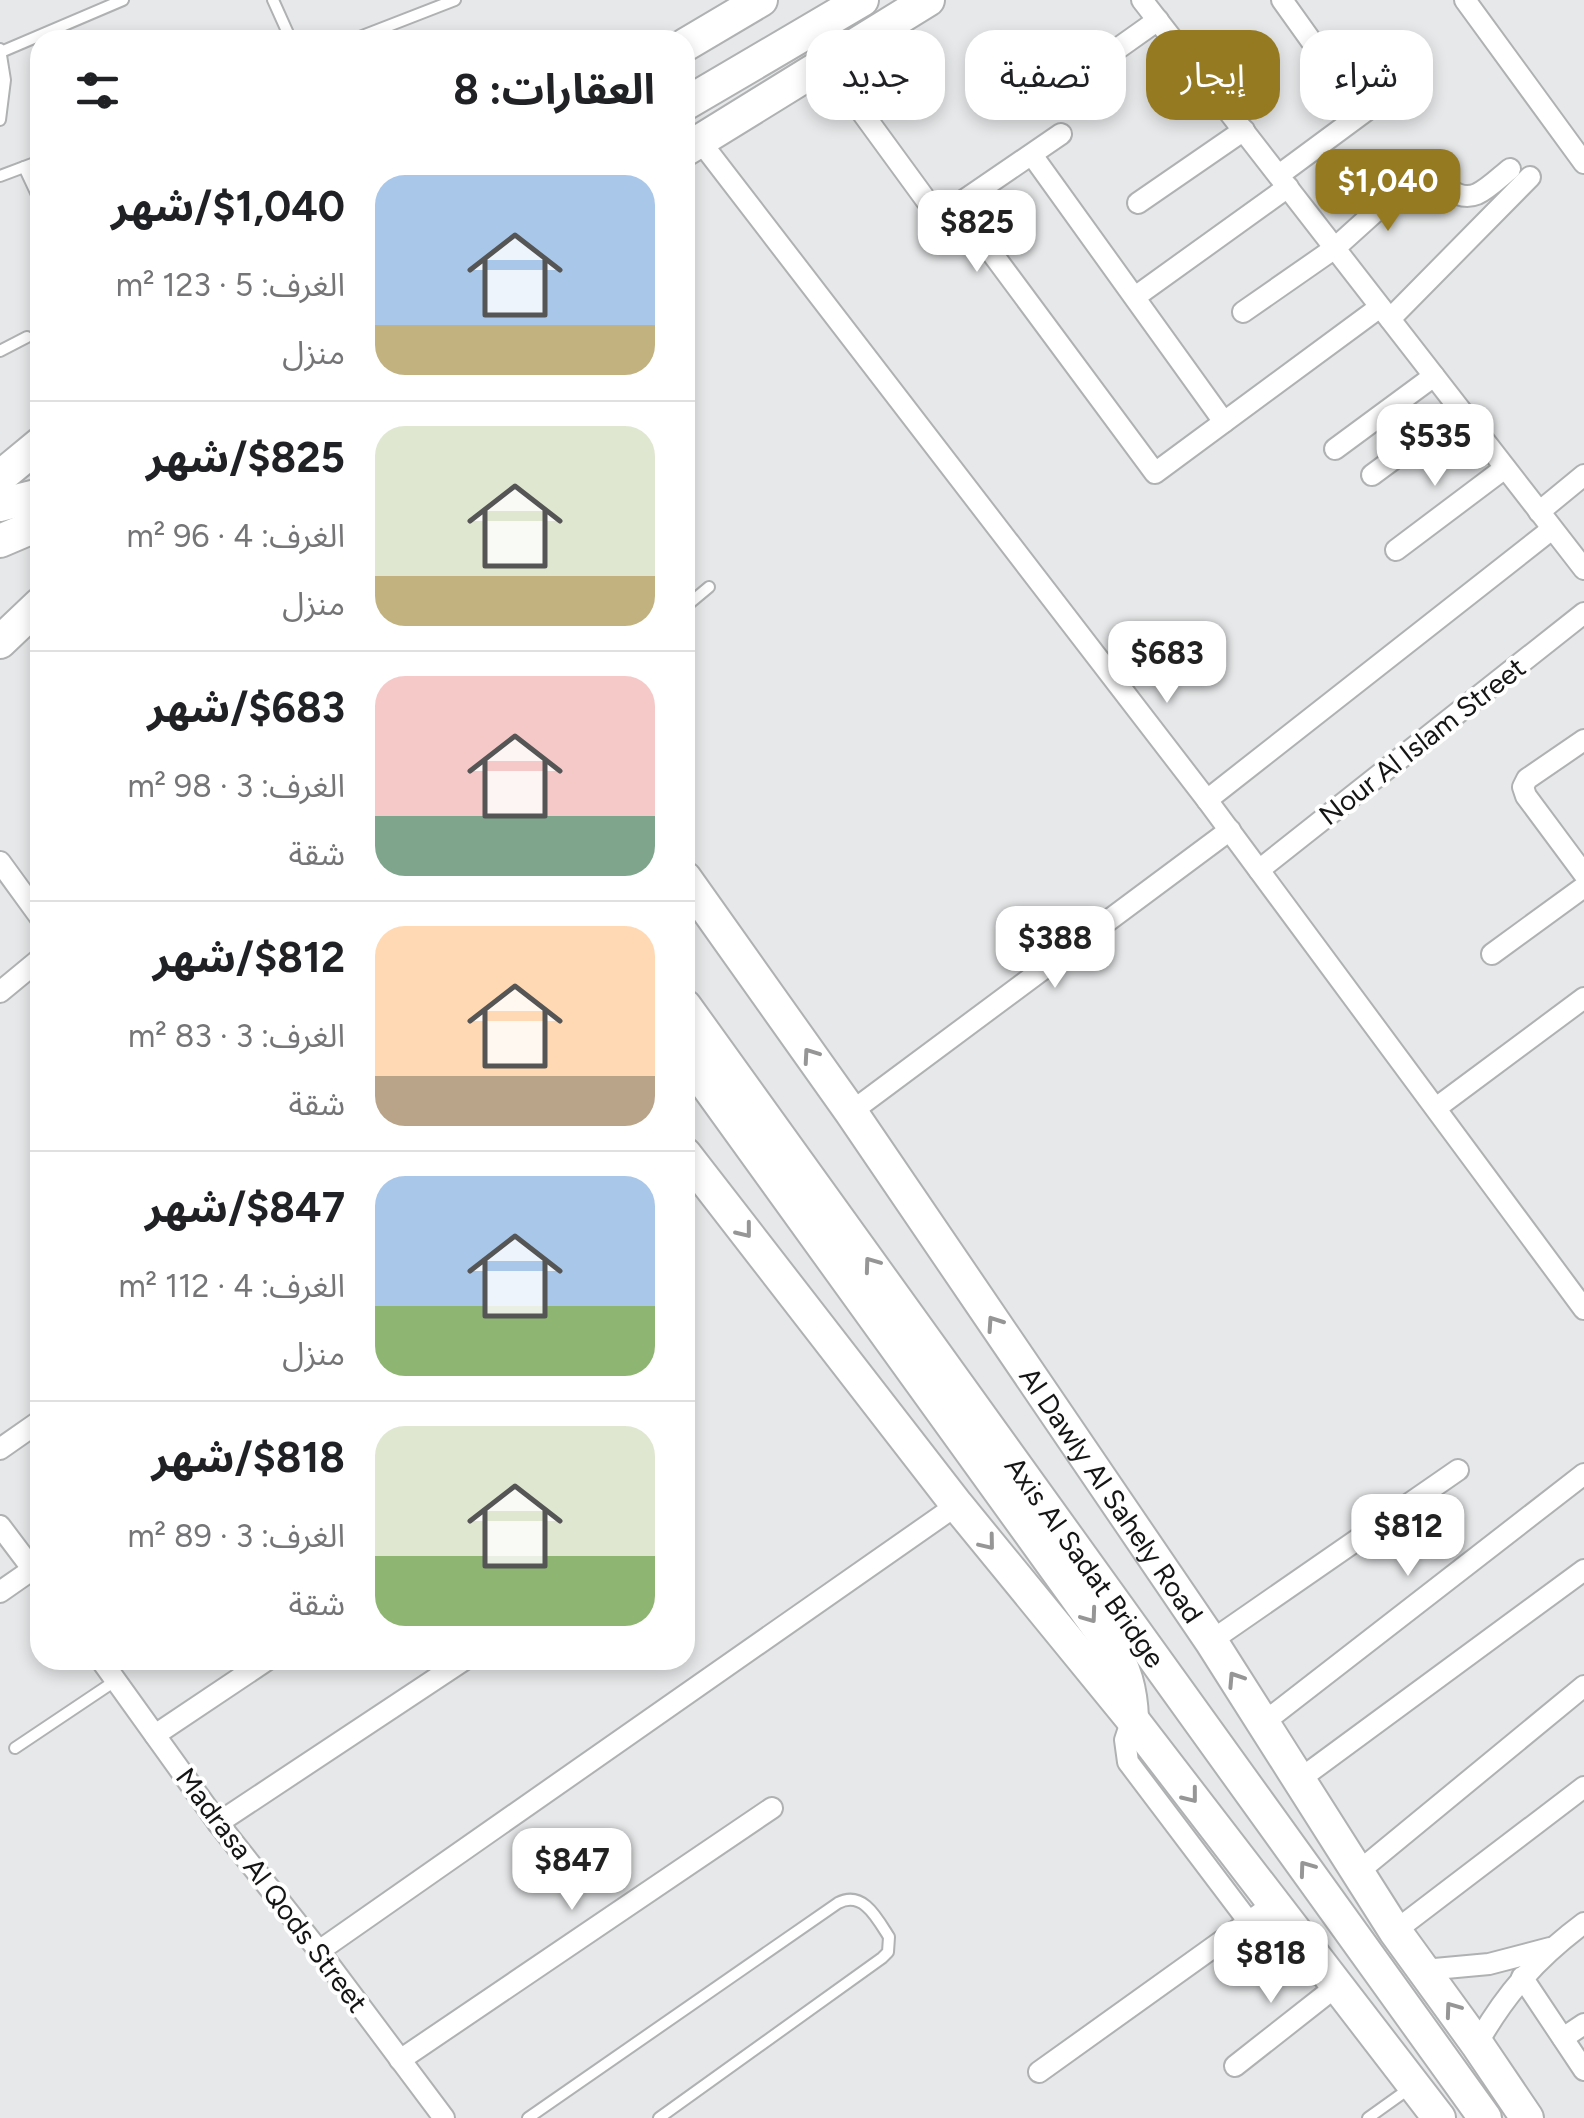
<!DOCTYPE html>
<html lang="ar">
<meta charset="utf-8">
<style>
:root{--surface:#fff;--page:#f2f2f2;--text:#202124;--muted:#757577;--line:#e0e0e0;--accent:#957a21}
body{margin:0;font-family:Figtree,"Noto Sans Arabic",sans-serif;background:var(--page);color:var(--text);direction:rtl;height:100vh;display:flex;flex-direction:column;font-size:38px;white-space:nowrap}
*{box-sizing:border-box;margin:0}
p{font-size:32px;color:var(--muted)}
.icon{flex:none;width:55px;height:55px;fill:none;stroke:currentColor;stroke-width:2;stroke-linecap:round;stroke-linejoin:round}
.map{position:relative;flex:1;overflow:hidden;direction:ltr}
.drawer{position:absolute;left:30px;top:30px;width:665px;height:1640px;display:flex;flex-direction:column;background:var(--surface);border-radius:30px;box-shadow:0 5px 15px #0003;direction:rtl}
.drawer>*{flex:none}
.hud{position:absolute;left:725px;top:30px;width:708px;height:90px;direction:rtl;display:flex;gap:20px}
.price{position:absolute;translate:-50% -85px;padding:0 22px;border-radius:20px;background:#fff;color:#222;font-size:32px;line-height:65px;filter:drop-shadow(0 2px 5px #0008)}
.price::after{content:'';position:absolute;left:50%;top:60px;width:30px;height:22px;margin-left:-15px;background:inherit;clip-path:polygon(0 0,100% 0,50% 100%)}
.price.active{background:var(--accent);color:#fff}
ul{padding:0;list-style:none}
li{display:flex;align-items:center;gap:30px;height:250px;padding:0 40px}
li+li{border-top:2px solid var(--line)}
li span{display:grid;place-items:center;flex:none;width:280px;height:200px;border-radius:30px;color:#555}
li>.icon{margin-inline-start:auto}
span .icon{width:120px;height:120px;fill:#fffc;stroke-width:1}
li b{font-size:42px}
h2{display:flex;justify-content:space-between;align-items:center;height:120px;padding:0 40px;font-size:42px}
.chip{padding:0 35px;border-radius:30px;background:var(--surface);box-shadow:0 5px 15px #0003;font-size:35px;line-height:90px}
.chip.active{background:var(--accent);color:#fff}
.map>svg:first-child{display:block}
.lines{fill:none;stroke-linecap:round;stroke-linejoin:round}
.lane-casing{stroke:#afb1b2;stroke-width:14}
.street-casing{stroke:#afb1b2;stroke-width:24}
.primary-casing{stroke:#afb1b2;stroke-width:36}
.lane{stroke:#fff;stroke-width:10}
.street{stroke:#fff;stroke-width:20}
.primary{stroke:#fff;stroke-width:32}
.oneway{stroke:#969696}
.labels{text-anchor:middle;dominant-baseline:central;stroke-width:8;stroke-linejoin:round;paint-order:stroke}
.street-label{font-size:28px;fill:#151516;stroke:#fff}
</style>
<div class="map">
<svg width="1584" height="2118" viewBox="0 0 1584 2118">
<rect width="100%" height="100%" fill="#e6e8e9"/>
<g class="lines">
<g class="lane-casing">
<g id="lane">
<path d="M273 0 291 40"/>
<path d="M352 40 455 0"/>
<path d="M1 52 123 0"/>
<path d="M0 120 5 80 0 49"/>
<path d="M24 167 40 201"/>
<path d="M0 176 40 161"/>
<path d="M0 351 27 337"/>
<path d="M685 607 709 587"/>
<path d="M15 1748 115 1681"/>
<path d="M528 2118 838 1903C863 1890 877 1918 889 1937L888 1952 882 1958 659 2118"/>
<path d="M1368 2118 1410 2088"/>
</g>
</g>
<g class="street-casing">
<g id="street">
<path d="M1142 0 1584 569"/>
<path d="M1282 0 1347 91"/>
<path d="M1465 0 1584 163"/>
<path d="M826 63 926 200 972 229 983 241 1155 473 1380 307"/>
<path d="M1207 83 1252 49"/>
<path d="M1041 103 1158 20"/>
<path d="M700 141 1207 800 1584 1309"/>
<path d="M1032 155 1224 422"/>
<path d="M1279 175 1371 107"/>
<path d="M1138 203 1244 130"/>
<path d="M944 214 1061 134"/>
<path d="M1135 297 1288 187"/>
<path d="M1243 312 1335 248 1417 174C1439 174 1453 204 1477 194 1488 189 1500 177 1510 169"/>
<path d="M1390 319 1530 177"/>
<path d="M1335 449 1434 376"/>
<path d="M1372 475 1460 410"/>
<path d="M1539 512 1584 475"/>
<path d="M1396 550 1505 468"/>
<path d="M1584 740 1527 779 1523 787 1526 796 1584 874"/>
<path d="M1207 800 1552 529"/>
<path d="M0 862 40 917"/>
<path d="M1259 870 1584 613"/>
<path d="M1492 954 1584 887"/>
<path d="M0 992 40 959"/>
<path d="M1436 1108 1584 998"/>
<path d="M851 1112 1230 830"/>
<path d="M0 1449 40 1421"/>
<path d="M0 1526 40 1579"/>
<path d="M0 1592 33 1569"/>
<path d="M1211 1641 1458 1470"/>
<path d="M101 1660 218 1823 319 1951 444 2118"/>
<path d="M1132 1719 1125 1740 1128 1762 1249 1922"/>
<path d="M1263 1723 1584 1474"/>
<path d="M155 1735 267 1660"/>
<path d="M1300 1779 1584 1570"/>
<path d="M218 1823 464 1660"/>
<path d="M1358 1872 1584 1686"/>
<path d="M1395 1931 1584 1787"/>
<path d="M319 1951 957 1505"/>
<path d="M1424 1970 1489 1964 1550 1948"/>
<path d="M1522 1977 1584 2070"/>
<path d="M1563 2038 1584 2024"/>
<path d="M1477 2044C1506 1993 1537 1958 1584 1923"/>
<path d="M400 2060 772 1808"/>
<path d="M1235 2066 1338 1985"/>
<path d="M1039 2072 1275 1903"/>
</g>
</g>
<g class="primary-casing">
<g id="primary">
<path d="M685 45 761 0"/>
<path d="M685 104 862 0"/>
<path d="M685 150 928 0"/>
<path d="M0 477 40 444"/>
<path d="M0 505 40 495"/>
<path d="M0 541 40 524"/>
<path d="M0 642 40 604"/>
<path id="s1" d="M685 878 851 1112 1211 1641 1395 1931 1477 2044 1527 2118"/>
<path id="s2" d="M685 1006 1485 2118"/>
<path d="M685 1055 1110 1644C1125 1668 1131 1690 1132 1718"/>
<path d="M685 1154 957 1505 1132 1719 1439 2118"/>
</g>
</g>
<use href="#lane" class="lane"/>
<use href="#street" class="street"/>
<use href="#primary" class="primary"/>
</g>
<defs><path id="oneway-chevron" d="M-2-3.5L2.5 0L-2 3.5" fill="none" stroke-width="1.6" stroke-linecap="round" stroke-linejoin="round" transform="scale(2.5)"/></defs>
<g class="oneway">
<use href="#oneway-chevron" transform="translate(810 1055) rotate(-125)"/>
<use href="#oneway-chevron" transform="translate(745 1231) rotate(52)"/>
<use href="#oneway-chevron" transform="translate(871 1264) rotate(-126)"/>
<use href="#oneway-chevron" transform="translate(994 1323) rotate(-124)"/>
<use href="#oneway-chevron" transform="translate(988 1543) rotate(51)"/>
<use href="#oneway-chevron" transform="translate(1090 1616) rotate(54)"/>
<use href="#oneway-chevron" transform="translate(1235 1679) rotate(-123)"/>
<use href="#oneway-chevron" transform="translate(1191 1796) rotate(52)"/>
<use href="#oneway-chevron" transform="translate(1306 1868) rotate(-126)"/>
<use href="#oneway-chevron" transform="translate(1452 2009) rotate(-126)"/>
</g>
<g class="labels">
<g class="street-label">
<text transform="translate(1422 741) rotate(-38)">Nour Al Islam Street</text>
<text stroke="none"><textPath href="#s1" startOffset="750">Al Dawly Al Sahely Road</textPath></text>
<text stroke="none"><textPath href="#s2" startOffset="685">Axis Al Sadat Bridge</textPath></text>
<text transform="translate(272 1890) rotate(53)">Madrasa Al Qods Street</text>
</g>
</g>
</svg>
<b class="price active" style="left:1388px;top:234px">$1,040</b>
<b class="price" style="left:977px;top:275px">$825</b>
<b class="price" style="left:1435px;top:489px">$535</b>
<b class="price" style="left:1167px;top:706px">$683</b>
<b class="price" style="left:1055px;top:991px">$388</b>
<b class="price" style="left:1408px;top:1579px">$812</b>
<b class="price" style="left:572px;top:1913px">$847</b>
<b class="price" style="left:1271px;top:2006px">$818</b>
<div class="hud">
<a class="chip">شراء</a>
<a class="chip active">إيجار</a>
<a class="chip">تصفية</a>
<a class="chip">جديد</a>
</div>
<section class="drawer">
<h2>العقارات: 8<svg class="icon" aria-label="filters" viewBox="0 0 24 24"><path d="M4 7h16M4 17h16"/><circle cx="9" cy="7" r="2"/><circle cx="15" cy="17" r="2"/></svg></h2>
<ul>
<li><span style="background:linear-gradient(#a9c7e8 75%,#c2b280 0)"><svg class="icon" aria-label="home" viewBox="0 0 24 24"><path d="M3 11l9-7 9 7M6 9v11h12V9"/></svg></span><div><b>$1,040/شهر</b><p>الغرف: 5 · 123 m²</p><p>منزل</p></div></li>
<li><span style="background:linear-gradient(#dfe7d0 75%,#c2b280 0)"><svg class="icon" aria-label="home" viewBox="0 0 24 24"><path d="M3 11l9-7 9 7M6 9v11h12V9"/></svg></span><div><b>$825/شهر</b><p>الغرف: 4 · 96 m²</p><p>منزل</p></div></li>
<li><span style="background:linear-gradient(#f6c9c9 70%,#7fa58c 0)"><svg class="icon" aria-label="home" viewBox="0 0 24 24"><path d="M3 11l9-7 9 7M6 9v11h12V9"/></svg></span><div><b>$683/شهر</b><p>الغرف: 3 · 98 m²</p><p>شقة</p></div></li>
<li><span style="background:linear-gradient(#ffd9b3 75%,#b9a48a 0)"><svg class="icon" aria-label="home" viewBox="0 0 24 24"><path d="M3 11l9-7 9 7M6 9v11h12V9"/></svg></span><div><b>$812/شهر</b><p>الغرف: 3 · 83 m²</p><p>شقة</p></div></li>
<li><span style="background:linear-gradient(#a9c7e8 65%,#8fb573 0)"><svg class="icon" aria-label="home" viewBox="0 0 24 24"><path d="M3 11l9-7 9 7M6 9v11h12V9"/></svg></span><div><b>$847/شهر</b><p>الغرف: 4 · 112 m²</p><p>منزل</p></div></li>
<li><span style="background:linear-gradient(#dfe7d0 65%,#8fb573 0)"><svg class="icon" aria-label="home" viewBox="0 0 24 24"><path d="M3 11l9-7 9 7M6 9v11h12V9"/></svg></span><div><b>$818/شهر</b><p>الغرف: 3 · 89 m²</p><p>شقة</p></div></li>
</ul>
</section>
</div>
